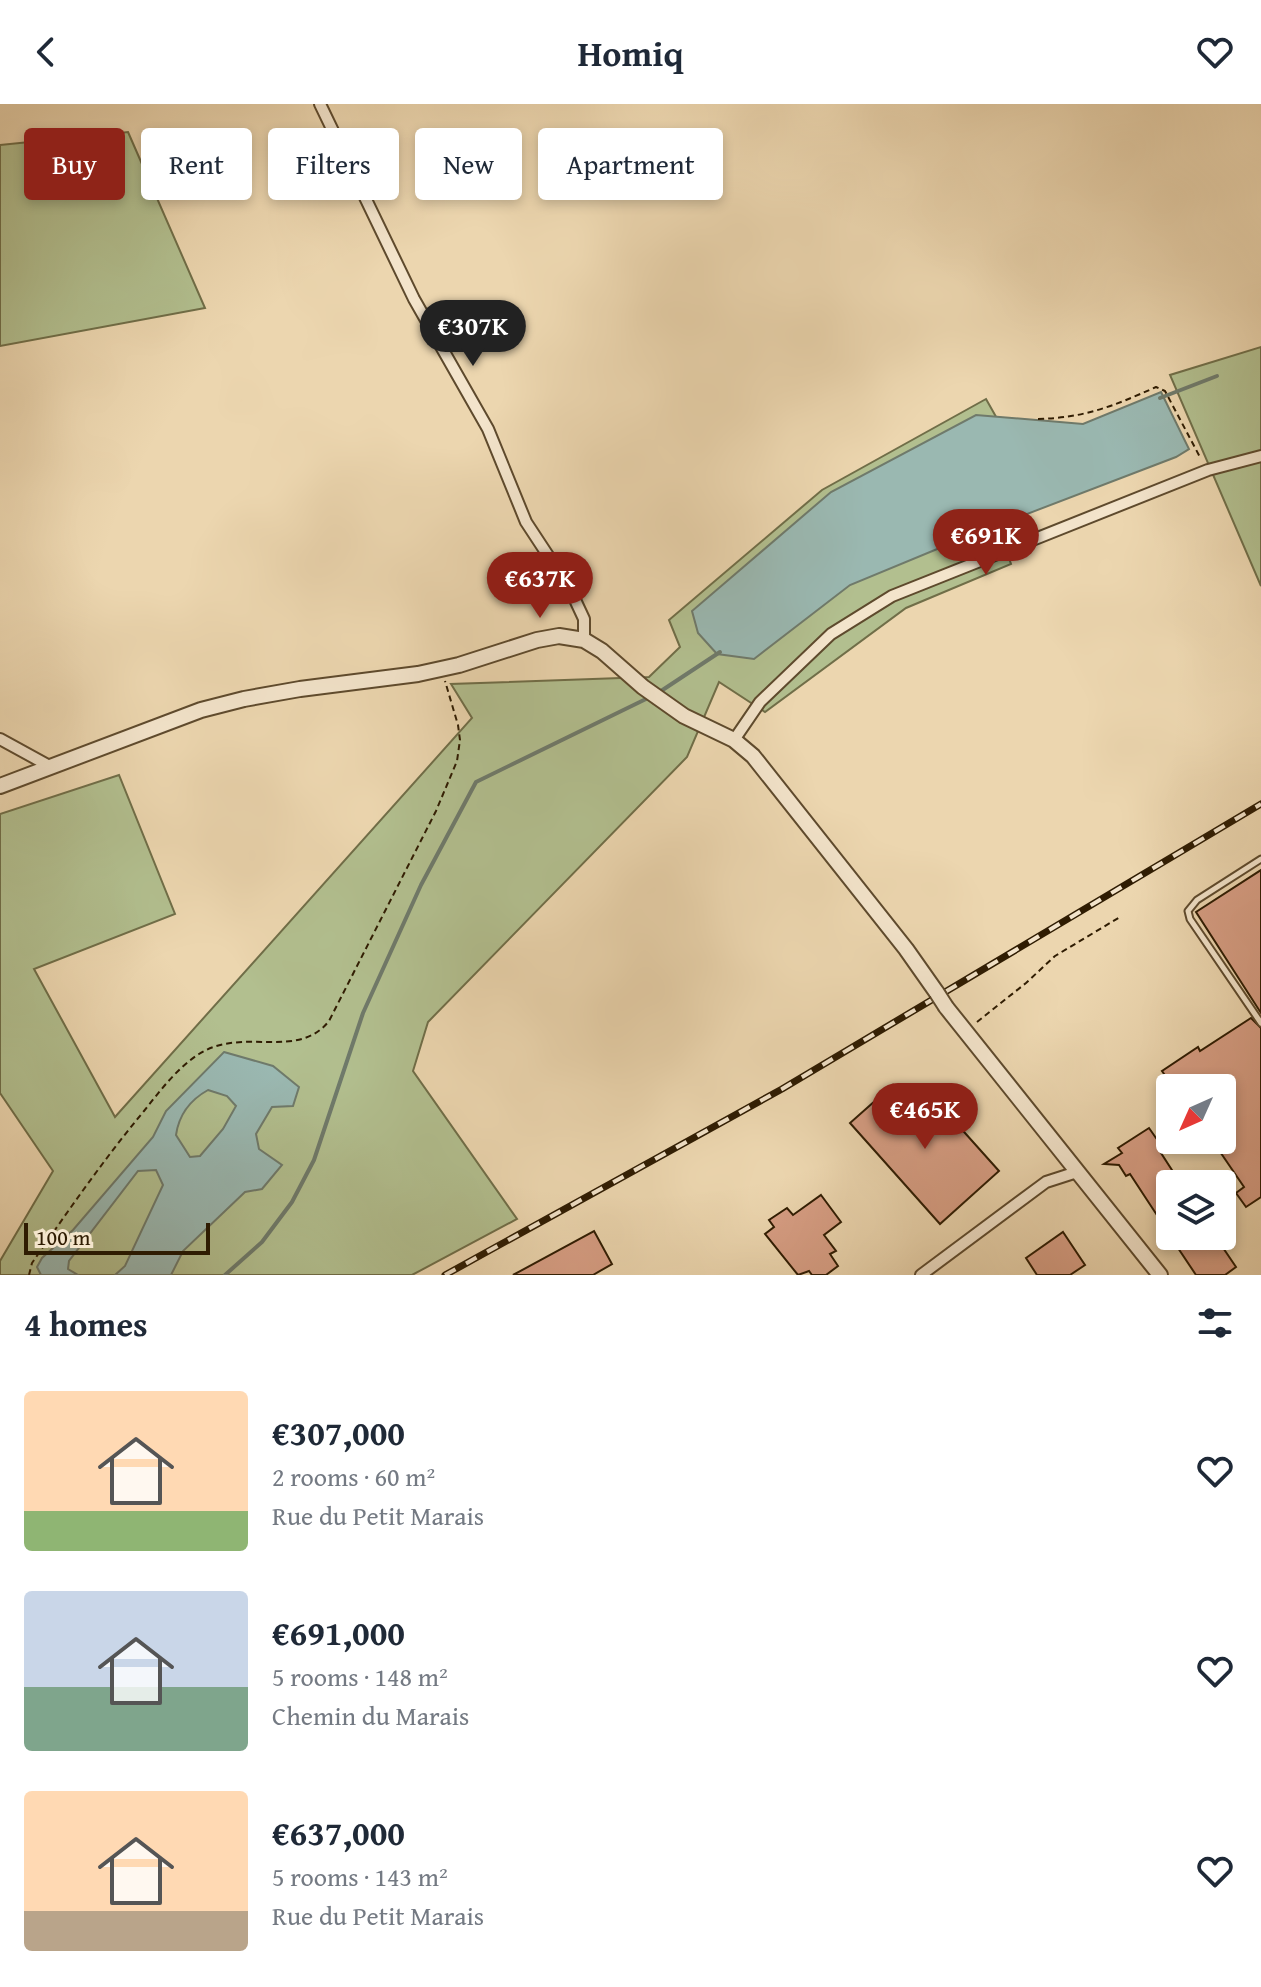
<!DOCTYPE html>
<meta charset="utf-8">
<style>
:root{--surface:#fff;--page:#f2f2f3;--text:#1f2937;--muted:#747a83;--accent:#8f2418}
body{margin:0;font-family:"Gentium Book Plus",serif;background:var(--page);color:var(--text);height:100vh;display:flex;flex-direction:column;font-size:30px;white-space:nowrap}
*{box-sizing:border-box;margin:0}
p{font-size:26px;color:var(--muted)}
.icon{flex:none;width:44px;height:44px;fill:none;stroke:currentColor;stroke-width:2;stroke-linecap:round;stroke-linejoin:round}
.map{position:relative;height:1171px;overflow:hidden}
.panel{display:flex;flex-direction:column;background:var(--surface);flex:1}
.panel>*{flex:none}
.guide{position:absolute;left:24px;top:24px;width:800px;height:72px;display:flex;gap:16px}
.needle{width:52px;rotate:225deg}
.buttons{position:absolute;left:1156px;top:970px;display:grid;gap:16px}
.buttons a{display:grid;place-items:center;width:80px;height:80px;border-radius:8px;background:var(--surface);box-shadow:0 4px 12px #0003;font-size:40px}
.scale{position:absolute;left:24px;bottom:20px;width:186px;box-sizing:border-box;padding-left:8px;border:4px solid #2f1c02;border-top:0;font-size:22px;line-height:28px;white-space:nowrap;color:#2f1c02;-webkit-text-stroke:6px #f3e4cb;paint-order:stroke}
.price{position:absolute;translate:-50% -68px;padding:0 18px;border-radius:28px;background:var(--accent);color:#fff;font-size:26px;line-height:52px;filter:drop-shadow(0 2px 4px #0008)}
.price::after{content:'';position:absolute;left:50%;top:48px;width:24px;height:18px;margin-left:-12px;background:inherit;clip-path:polygon(0 0,100% 0,50% 100%)}
.price.current{background:#222;color:#fff}
ul{padding:0;list-style:none}
li{display:flex;align-items:center;gap:24px;height:200px;padding:0 24px}
li span{display:grid;place-items:center;flex:none;width:224px;height:160px;border-radius:8px;color:#555}
li>.icon{margin-inline-start:auto}
span .icon{width:96px;height:96px;fill:#fffc;stroke-width:1}
li b{font-size:34px}
h2{display:flex;justify-content:space-between;align-items:center;height:96px;padding:0 24px;font-size:34px}
.tag{padding:0 28px;border-radius:8px;background:var(--surface);box-shadow:0 4px 12px #0003;font-size:28px;line-height:72px}
.tag.current{background:var(--accent);color:#fff}
header{display:flex;justify-content:space-between;align-items:center;height:104px;padding:0 24px;background:var(--surface);font-size:36px;font-weight:600}
.map>svg:first-child{display:block}
.green{fill:#b2bf8f;stroke:#706e48;stroke-width:2}
.water{fill:#9ab8b1;stroke:#6f7a6b;stroke-width:2;fill-rule:evenodd}
.lines{fill:none;stroke-linecap:round;stroke-linejoin:round}
.stream{stroke:#6f7a6b;stroke-width:4}
.building{fill:#d79e84;stroke:#2f1c02;stroke-width:2}
.service-casing{stroke:#5e4a2d;stroke-width:9}
.minor-casing{stroke:#5e4a2d;stroke-width:14}
.tertiary-casing{stroke:#5e4a2d;stroke-width:18}
.path{stroke:#2f1c02;stroke-width:2;stroke-dasharray:6 4;stroke-linecap:butt}
.service{stroke:#f3e4cb;stroke-width:5}
.minor{stroke:#f3e4cb;stroke-width:10}
.tertiary{stroke:#f3e4cb;stroke-width:14}
.rail-casing{stroke:#2f1c02;stroke-width:7}
.rail{stroke:#f3e4cb;stroke-width:4;stroke-dasharray:12;stroke-linecap:butt}
.tertiary-bridge-casing{stroke:#5e4a2d;stroke-width:18;stroke-linecap:butt}
.tertiary-bridge{stroke:#f3e4cb;stroke-width:14}
</style>
<header><svg class="icon" aria-label="back" viewBox="0 0 24 24"><path d="M15 5l-7 7 7 7"/></svg>Homiq<svg class="icon" aria-label="heart" viewBox="0 0 24 24"><path d="M12 20l-8-8c-3-5 5-10 8-4 3-6 11-1 8 4z"/></svg></header>
<div class="map">
<svg width="1261" height="1171" viewBox="0 0 1261 1171">
<rect width="100%" height="100%" fill="#ecd6af"/>
<filter id="stains"><feTurbulence type="fractalNoise" baseFrequency=".0025" numOctaves="4"/><feColorMatrix values="0 0 0 0 .2 0 0 0 0 .09 0 0 0 0 .02 0 0 0 .5 -.17"/></filter>
<radialGradient id="worn" r=".72"><stop offset=".6" stop-color="#630" stop-opacity="0"/><stop offset="1" stop-color="#630" stop-opacity=".3"/></radialGradient>
<g class="green">
<path d="M128 28 205 204 0 242V41Z"/>
<path d="M1261 243V482L1170 271Z"/>
<path d="M986 295 1026 366 987 393 1011 460 906 504 765 608 719 578 687 653 428 918 413 967 517 1115 412 1171H0V1157L53 1067 0 989V710L119 671 175 810 34 865 115 1013 472 614 451 580 649 573 680 543 669 516 822 386Z"/>
</g>
<g class="water">
<path d="M1161 288 1189 345 1176 353 959 436 850 481 754 555 717 550 698 529 692 507 831 388 976 311 1083 320Z"/>
<path d="M224 948 273 962 299 983 293 1002 272 1003 256 1030 259 1045 282 1061 262 1085 245 1088 183 1147 171 1171H115L125 1162 163 1081 156 1066 138 1067 69 1157 68 1165 78 1171H41L37 1163 42 1154 73 1126 153 1033 166 1007ZM208 986 227 992 236 1002 223 1025 200 1052 190 1053 176 1031C179 1010 190 996 208 986Z"/>
</g>
<g class="lines">
<g class="stream">
<path d="M1160 294 1217 272"/>
<path d="M661 587 720 548"/>
<path d="M225 1171 262 1138 292 1098 314 1056 363 909 421 781 476 678 648 594"/>
</g>
</g>
<g class="building">
<path d="M1261 766V909L1196 808Z"/>
<path d="M1251 914 1261 924V1093L1246 1103 1236 1089 1244 1083 1212 1036H1222V984H1174L1162 967 1198 943 1200 947Z"/>
<path d="M893 981 915 1006 931 991 999 1067 940 1120 850 1019Z"/>
<path d="M1149 1024 1156 1034 1164 1029 1172 1042 1161 1049 1181 1080H1170V1131L1130 1070 1126 1072 1119 1061 1104 1060 1122 1049 1118 1044Z"/>
<path d="M821 1091 841 1118 824 1131 836 1147 830 1150 838 1162 826 1171H812L809 1167 798 1171 765 1130 774 1123 769 1116 787 1104 793 1111Z"/>
<path d="M594 1127 612 1160 593 1171H513Z"/>
<path d="M1063 1128 1085 1161 1070 1171H1037L1026 1154Z"/>
<path d="M1170 1132H1215L1236 1163 1225 1171H1196Z"/>
</g>
<g class="lines">
<g class="service-casing">
<path id="service" d="M1261 755 1197 796 1188 807 1190 815 1261 919"/>
</g>
<g class="minor-casing">
<g id="minor">
<path d="M320 0 414 195 488 325 526 418 570 485 584 515V536"/>
<path d="M0 635 51 663"/>
<path d="M734 636 760 598 831 530 892 492 1208 366 1261 352"/>
<path d="M921 1171 1046 1078 1077 1068"/>
</g>
</g>
<g class="tertiary-casing">
<g id="tertiary">
<path d="M0 682 201 606 244 595 300 585 418 570 459 561 537 536 559 532 584 536 602 547 643 583 684 612 734 636 753 652 906 845 937 889"/>
<path d="M946 903 1160 1171"/>
</g>
</g>
<g class="path">
<path d="M1038 315C1084 314 1114 302 1156 283L1165 287 1201 355"/>
<path d="M977 918 1026 879 1055 852 1120 813"/>
<path d="M29 1171 32 1159C68 1107 104 1055 144 1007 160 987 177 964 199 950 243 922 297 957 329 917L436 707 457 657 460 636 458 621 445 577"/>
</g>
<use href="#service" class="service"/>
<use href="#minor" class="minor"/>
<use href="#tertiary" class="tertiary"/>
<g class="rail-casing">
<path id="rail" d="M445 1171 782 985 1261 700"/>
</g>
<use href="#rail" class="rail"/>
<g class="tertiary-bridge-casing">
<path id="tertiary-bridge" d="M937 889 946 903"/>
</g>
<use href="#tertiary-bridge" class="tertiary-bridge"/>
</g>
<rect width="100%" height="100%" filter="url(#stains)"/>
<rect width="100%" height="100%" fill="url(#worn)"/>
</svg>
<div class="buttons">
<a><svg class="needle" viewBox="-14 -14 28 28"><path d="M0-13l5 13h-10z" fill="#e53935"/><path d="M0 13l5-13h-10z" fill="#747a83"/></svg></a>
<a><svg class="icon" aria-label="layers" viewBox="0 0 24 24"><path d="M12 4l9 5-9 5-9-5zM3 14l9 5 9-5"/></svg></a>
</div>
<div class="scale">100 m</div>
<b class="price current" style="left:473px;top:264px">€307K</b>
<b class="price" style="left:986px;top:473px">€691K</b>
<b class="price" style="left:540px;top:516px">€637K</b>
<b class="price" style="left:925px;top:1047px">€465K</b>
<div class="guide">
<a class="tag current">Buy</a>
<a class="tag">Rent</a>
<a class="tag">Filters</a>
<a class="tag">New</a>
<a class="tag">Apartment</a>
</div>
</div>
<section class="panel">
<h2>4 homes<svg class="icon" aria-label="filters" viewBox="0 0 24 24"><path d="M4 7h16M4 17h16"/><circle cx="9" cy="7" r="2"/><circle cx="15" cy="17" r="2"/></svg></h2>
<ul>
<li><span style="background:linear-gradient(#ffd9b3 75%,#8fb573 0)"><svg class="icon" aria-label="home" viewBox="0 0 24 24"><path d="M3 11l9-7 9 7M6 9v11h12V9"/></svg></span><div><b>€307,000</b><p>2 rooms · 60 m²</p><p>Rue du Petit Marais</p></div><svg class="icon" aria-label="heart" viewBox="0 0 24 24"><path d="M12 20l-8-8c-3-5 5-10 8-4 3-6 11-1 8 4z"/></svg></li>
<li><span style="background:linear-gradient(#c9d6e8 60%,#7fa58c 0)"><svg class="icon" aria-label="home" viewBox="0 0 24 24"><path d="M3 11l9-7 9 7M6 9v11h12V9"/></svg></span><div><b>€691,000</b><p>5 rooms · 148 m²</p><p>Chemin du Marais</p></div><svg class="icon" aria-label="heart" viewBox="0 0 24 24"><path d="M12 20l-8-8c-3-5 5-10 8-4 3-6 11-1 8 4z"/></svg></li>
<li><span style="background:linear-gradient(#ffd9b3 75%,#b9a48a 0)"><svg class="icon" aria-label="home" viewBox="0 0 24 24"><path d="M3 11l9-7 9 7M6 9v11h12V9"/></svg></span><div><b>€637,000</b><p>5 rooms · 143 m²</p><p>Rue du Petit Marais</p></div><svg class="icon" aria-label="heart" viewBox="0 0 24 24"><path d="M12 20l-8-8c-3-5 5-10 8-4 3-6 11-1 8 4z"/></svg></li>
</ul>
</section>
